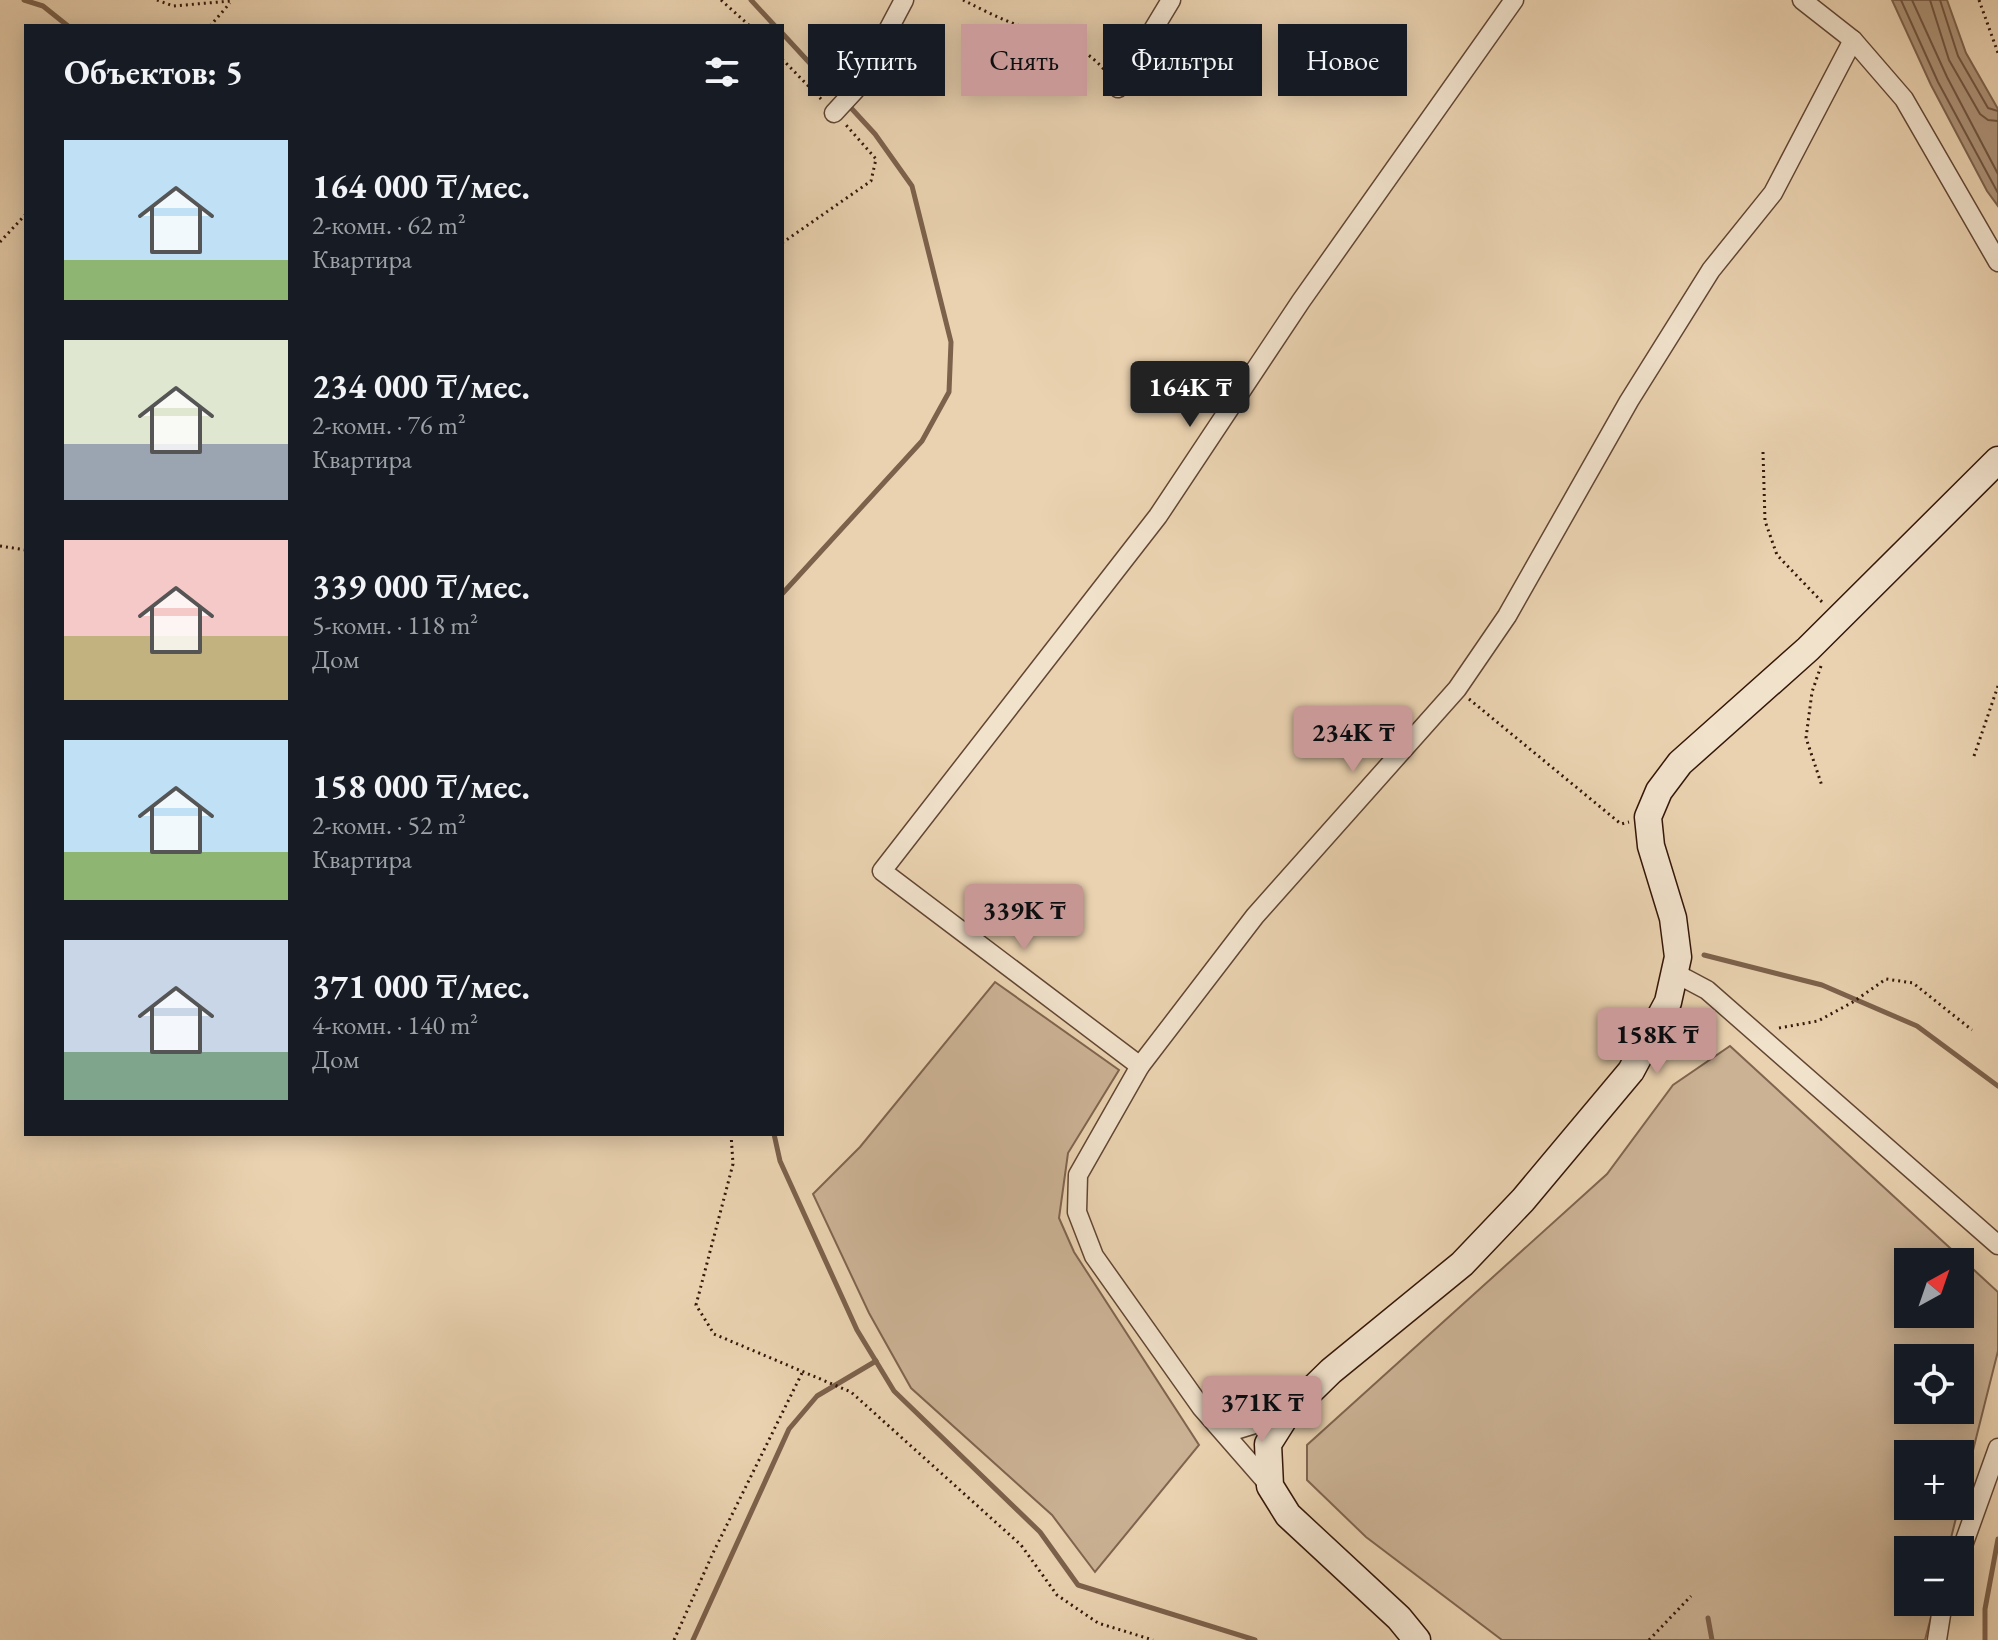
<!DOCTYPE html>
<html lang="ru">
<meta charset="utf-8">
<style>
:root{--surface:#171b24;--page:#20242c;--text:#f1f3f6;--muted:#9ea1a6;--accent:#c59692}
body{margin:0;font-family:"EB Garamond",serif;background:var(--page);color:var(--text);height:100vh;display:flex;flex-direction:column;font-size:30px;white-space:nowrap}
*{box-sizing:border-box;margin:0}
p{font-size:26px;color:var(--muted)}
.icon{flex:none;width:44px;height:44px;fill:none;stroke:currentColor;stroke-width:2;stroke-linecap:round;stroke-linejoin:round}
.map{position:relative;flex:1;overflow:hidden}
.details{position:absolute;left:24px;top:24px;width:760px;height:1112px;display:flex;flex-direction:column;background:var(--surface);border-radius:0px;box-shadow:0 4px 20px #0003}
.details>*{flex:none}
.top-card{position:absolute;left:808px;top:24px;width:760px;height:72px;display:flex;gap:16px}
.needle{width:52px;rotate:40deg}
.buttons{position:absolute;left:1894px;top:1248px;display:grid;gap:16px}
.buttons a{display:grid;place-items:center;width:80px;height:80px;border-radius:0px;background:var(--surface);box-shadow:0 4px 20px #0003;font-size:40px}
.price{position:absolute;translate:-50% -68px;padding:0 18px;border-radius:8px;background:var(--accent);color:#111;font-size:26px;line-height:52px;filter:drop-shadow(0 2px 4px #0008)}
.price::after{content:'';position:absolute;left:50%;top:48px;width:24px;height:18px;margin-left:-12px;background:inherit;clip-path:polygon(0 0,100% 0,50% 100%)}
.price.on{background:#222;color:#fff}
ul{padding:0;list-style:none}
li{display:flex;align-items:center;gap:24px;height:200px;padding:0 40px}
li span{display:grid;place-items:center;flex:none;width:224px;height:160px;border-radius:0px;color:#555}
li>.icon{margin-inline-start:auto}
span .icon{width:96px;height:96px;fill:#fffc;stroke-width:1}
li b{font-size:34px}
h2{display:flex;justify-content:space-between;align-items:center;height:96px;padding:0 40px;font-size:34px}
.chip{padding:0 28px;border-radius:0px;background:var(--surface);box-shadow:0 4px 20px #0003;font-size:28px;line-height:72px}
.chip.on{background:var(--accent);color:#111}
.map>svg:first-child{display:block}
.green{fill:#cbb294;stroke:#80644e;stroke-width:2;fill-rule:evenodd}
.water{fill:#ac9277;stroke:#7c614b;stroke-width:2}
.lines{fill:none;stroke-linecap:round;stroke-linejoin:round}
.shore{stroke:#705440;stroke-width:2}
.stream{stroke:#7c614b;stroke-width:5}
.minor-casing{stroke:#624633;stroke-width:21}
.secondary-casing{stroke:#351709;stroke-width:29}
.path{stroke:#351709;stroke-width:3;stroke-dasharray:2 4;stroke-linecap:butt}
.minor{stroke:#f1e2cc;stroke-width:18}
.secondary{stroke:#f1e2cc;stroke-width:26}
</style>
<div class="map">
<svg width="1998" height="1640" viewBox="0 0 1998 1640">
<rect width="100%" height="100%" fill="#ead2b0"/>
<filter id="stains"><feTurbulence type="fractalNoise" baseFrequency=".0025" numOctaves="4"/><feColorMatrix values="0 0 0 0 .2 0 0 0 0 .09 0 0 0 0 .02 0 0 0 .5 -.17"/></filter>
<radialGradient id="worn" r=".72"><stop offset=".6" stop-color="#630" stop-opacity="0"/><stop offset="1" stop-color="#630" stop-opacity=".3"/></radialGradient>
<g class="green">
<path d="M995 982 1119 1070 1068 1153 1059 1218 1074 1252 1199 1445 1095 1572 1052 1515 911 1388 869 1313 813 1194 860 1147Z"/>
<path d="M1730 1046 1998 1292V1351L1960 1502V1454H1908V1506H1959L1948 1550H1908V1602H1935L1925 1640H1502L1366 1537 1307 1480V1445L1607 1174 1673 1085ZM1908 1262H1960V1314H1908ZM1908 1358H1960V1410H1908Z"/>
</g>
<path class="water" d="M1892 0H1947L1966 53 1998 109V206L1987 191 1931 85Z"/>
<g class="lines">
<g class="shore">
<path d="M1901 0 1938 82 1998 193"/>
<path d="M1912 0 1947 77 1998 174"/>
<path d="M1930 0 1949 60 1980 114 1988 120 1998 121"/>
<path d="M1940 0 1958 56 1988 108 1998 111"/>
</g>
<g class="stream">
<path d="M24 0 43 6 68 26"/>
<path d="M751 0 775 26"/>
<path d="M782 33 875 134 912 186 951 342 949 392 922 441 782 594"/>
<path d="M1704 955 1822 985 1917 1026 1998 1086"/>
<path d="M774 1134 780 1161 857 1330 894 1391 1040 1532 1078 1585 1255 1640"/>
<path d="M1708 1618 1712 1640"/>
<path d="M693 1640 789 1429 817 1396 876 1361"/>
<path d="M1985 1640V1609L1998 1539"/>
</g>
<g class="minor-casing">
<g id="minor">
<path d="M1802 0 1853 40 1904 99 1998 262"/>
<path d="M1118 88 1171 0"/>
<path d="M834 113 858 87 904 0"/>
<path d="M1675 973 1707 990 1998 1245"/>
<path d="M1140 1066 882 871 1158 516 1301 301 1514 0"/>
<path d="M1226 1433 1287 1414"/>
<path d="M1270 1486 1201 1407 1094 1256 1077 1212 1078 1175 1140 1066 1255 916 1457 689 1507 616 1629 401 1711 270 1773 193 1853 40"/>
<path d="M1960 1554 1998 1448"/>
<path d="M1937 1640 1943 1602"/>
</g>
</g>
<g class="secondary-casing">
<path id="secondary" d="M1417 1640 1399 1618 1288 1515 1270 1486 1268 1444 1287 1414 1331 1371 1462 1264 1523 1200 1631 1071 1668 1002 1678 957 1673 918 1651 846 1648 817 1659 791 1680 763 1808 649 1998 460"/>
</g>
<g class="path">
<path d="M157 0 173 6 231 1"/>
<path d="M721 0 750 26"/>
<path d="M963 0C981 9 1000 19 1020 26 1053 38 1084 44 1107 73"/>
<path d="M1979 0 1998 53"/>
<path d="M210 26 230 3"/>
<path d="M782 59 821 99"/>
<path d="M0 242 26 214"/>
<path d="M782 243 871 181 876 159 846 125"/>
<path d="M1763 452 1765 521 1777 555 1824 604"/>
<path d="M0 546 26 550"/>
<path d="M1821 666 1812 692 1806 738 1822 786"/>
<path d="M1469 699 1621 824 1629 822"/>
<path d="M1974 756 1998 686"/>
<path d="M1779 1028 1818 1021 1853 1002 1886 979 1913 983 1972 1030"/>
<path d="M731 1134 733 1164 696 1305 714 1334 851 1392 1021 1545 1057 1595 1098 1623 1153 1640"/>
<path d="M674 1640 713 1553 803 1371"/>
<path d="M1649 1640 1691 1596"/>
</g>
<use href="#minor" class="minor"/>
<use href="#secondary" class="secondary"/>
</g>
<rect width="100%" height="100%" filter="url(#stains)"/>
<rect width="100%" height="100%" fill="url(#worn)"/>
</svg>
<div class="buttons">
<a><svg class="needle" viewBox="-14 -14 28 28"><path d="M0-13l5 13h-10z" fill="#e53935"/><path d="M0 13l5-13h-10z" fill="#9ea1a6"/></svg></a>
<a><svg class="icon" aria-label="locate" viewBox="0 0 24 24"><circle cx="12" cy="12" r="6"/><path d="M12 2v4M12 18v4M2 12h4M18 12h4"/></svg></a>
<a>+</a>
<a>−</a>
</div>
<b class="price on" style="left:1190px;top:429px">164K ₸</b>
<b class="price" style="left:1353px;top:774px">234K ₸</b>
<b class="price" style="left:1024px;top:952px">339K ₸</b>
<b class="price" style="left:1657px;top:1076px">158K ₸</b>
<b class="price" style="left:1262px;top:1444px">371K ₸</b>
<div class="top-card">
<a class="chip">Купить</a>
<a class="chip on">Снять</a>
<a class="chip">Фильтры</a>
<a class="chip">Новое</a>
</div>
<section class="details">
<h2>Объектов: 5<svg class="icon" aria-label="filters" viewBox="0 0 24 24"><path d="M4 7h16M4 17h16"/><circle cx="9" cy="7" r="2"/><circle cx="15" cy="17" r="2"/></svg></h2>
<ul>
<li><span style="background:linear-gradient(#bfe0f5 75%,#8fb573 0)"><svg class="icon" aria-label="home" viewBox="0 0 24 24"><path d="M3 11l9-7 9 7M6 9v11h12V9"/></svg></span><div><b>164 000 ₸/мес.</b><p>2-комн. · 62 m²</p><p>Квартира</p></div></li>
<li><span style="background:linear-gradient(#dfe7d0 65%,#9aa5b1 0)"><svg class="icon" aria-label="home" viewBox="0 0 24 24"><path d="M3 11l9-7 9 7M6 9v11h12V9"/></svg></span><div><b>234 000 ₸/мес.</b><p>2-комн. · 76 m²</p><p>Квартира</p></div></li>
<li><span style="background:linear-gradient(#f6c9c9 60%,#c2b280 0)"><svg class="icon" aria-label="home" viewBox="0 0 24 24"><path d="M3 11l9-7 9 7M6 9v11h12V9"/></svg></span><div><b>339 000 ₸/мес.</b><p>5-комн. · 118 m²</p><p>Дом</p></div></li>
<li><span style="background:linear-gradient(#bfe0f5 70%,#8fb573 0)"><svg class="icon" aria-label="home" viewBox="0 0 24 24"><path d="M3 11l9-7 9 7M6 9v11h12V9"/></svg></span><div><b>158 000 ₸/мес.</b><p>2-комн. · 52 m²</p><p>Квартира</p></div></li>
<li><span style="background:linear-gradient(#c9d6e8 70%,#7fa58c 0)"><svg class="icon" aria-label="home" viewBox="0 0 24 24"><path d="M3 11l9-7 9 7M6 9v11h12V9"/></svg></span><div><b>371 000 ₸/мес.</b><p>4-комн. · 140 m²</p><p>Дом</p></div></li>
</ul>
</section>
</div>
